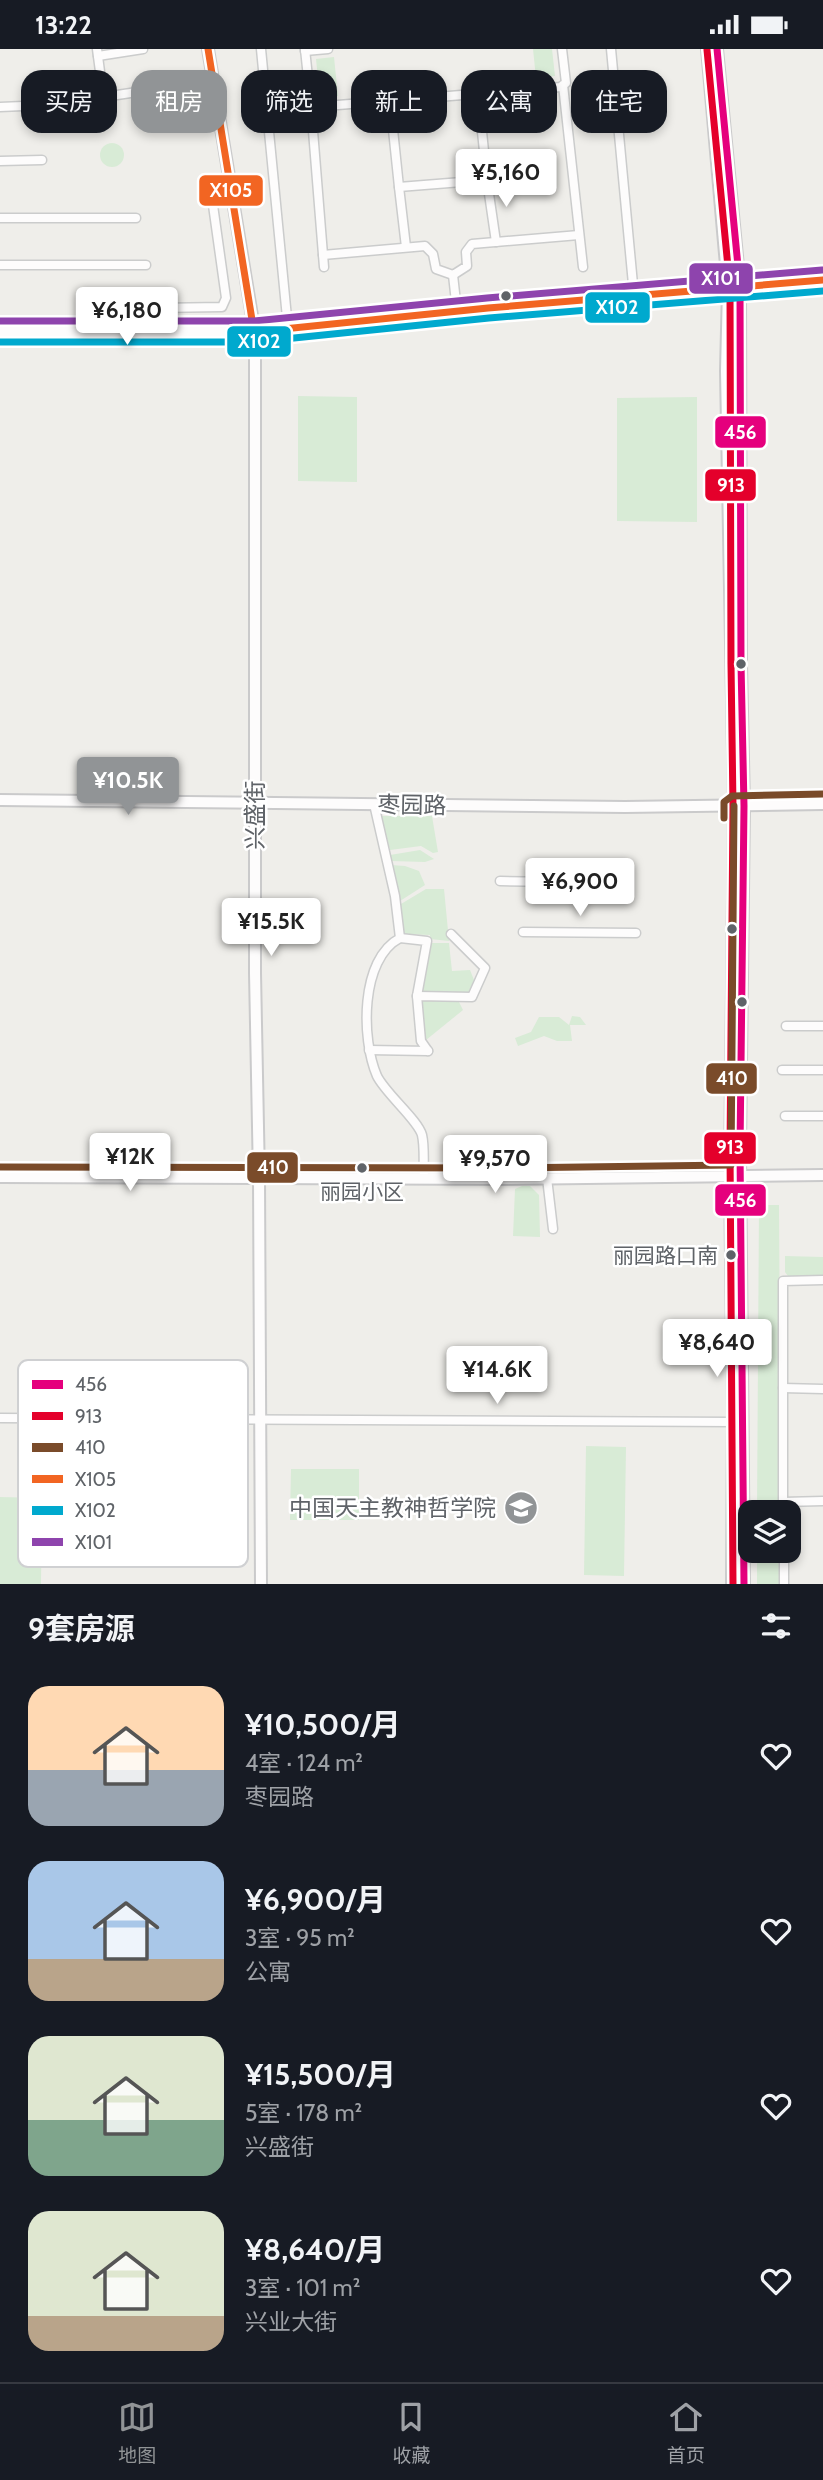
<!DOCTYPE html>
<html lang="zh">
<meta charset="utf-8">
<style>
:root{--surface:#171b24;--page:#20242c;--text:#f1f3f6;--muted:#9ea1a6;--line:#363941;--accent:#919496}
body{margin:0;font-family:Cabin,"Noto Sans SC",sans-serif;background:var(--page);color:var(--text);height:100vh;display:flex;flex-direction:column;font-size:26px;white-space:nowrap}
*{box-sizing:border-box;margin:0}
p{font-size:23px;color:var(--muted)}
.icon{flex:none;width:38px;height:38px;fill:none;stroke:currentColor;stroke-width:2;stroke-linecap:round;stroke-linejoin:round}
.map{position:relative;height:1535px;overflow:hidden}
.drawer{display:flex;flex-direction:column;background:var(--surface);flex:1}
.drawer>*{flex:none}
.guide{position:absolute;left:21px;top:21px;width:782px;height:63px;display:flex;gap:14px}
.buttons{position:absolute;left:738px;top:1451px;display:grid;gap:14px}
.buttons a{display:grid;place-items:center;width:63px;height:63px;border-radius:14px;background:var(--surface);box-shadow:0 4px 10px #0003;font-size:35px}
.price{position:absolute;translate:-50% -60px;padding:0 16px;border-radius:7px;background:#fff;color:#222;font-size:23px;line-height:46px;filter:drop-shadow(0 2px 4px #0008)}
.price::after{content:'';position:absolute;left:50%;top:42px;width:21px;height:16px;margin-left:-10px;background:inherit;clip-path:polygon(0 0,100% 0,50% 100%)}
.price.active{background:var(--accent);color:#fff}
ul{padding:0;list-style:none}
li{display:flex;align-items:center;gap:21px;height:175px;padding:0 28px}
li span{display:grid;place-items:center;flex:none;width:196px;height:140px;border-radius:21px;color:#555}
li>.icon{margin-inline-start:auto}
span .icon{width:84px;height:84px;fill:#fffc;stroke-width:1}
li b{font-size:30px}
h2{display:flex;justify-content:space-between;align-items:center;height:84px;padding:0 28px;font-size:30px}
.pill{padding:0 24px;border-radius:21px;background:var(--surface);box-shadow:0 4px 10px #0003;font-size:24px;line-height:63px}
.pill.active{background:var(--accent);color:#fff}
.status{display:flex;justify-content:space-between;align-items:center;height:49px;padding:0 35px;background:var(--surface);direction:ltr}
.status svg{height:19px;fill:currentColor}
.tabs{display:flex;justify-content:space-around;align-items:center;height:98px;border-top:2px solid var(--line);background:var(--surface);font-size:19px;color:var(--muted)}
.tabs a{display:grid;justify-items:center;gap:4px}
.tabs .active{color:var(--accent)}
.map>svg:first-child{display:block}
.green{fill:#d8ebd6}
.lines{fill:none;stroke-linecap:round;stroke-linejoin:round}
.street-casing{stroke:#cbcccc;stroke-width:11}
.secondary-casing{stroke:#cacacb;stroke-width:14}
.street{stroke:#fdfcfc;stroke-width:8}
.secondary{stroke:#fdfcfc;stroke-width:10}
.bus-1-casing{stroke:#fff;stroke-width:12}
.bus-2-casing{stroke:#fff;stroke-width:12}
.bus-3-casing{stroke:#fff;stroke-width:12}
.bus-4-casing{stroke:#fff;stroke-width:12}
.bus-5-casing{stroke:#fff;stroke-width:12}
.bus-6-casing{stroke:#fff;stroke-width:12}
.bus-1{stroke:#e5007d;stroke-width:7}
.bus-2{stroke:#e4002b;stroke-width:7}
.bus-3{stroke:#7a4b2a;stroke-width:7}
.bus-4{stroke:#f26522;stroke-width:7}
.bus-5{stroke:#00a9ce;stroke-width:7}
.bus-6{stroke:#8e44ad;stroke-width:7}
.bus-dot{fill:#5f6368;stroke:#fff;stroke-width:2.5}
.labels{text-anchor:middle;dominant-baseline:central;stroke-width:5;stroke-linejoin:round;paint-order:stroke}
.bus-label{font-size:21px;fill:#5f6368;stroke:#fff}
.street-label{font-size:23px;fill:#5f6368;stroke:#fff}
.poi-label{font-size:23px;fill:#5f6368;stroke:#fff;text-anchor:end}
.key{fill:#fff;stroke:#cfd0d2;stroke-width:2}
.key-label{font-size:19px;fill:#5f6368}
.line-badge{stroke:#fff;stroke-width:2.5}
.badge-label{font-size:19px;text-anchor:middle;font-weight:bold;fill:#fff}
</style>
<div class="status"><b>13:22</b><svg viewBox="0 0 49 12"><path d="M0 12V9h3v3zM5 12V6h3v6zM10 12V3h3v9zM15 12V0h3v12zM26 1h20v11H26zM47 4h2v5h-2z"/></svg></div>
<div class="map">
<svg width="823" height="1535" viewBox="0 0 823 1535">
<rect width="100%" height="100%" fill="#efeeea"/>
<g class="green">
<path d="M533 0H552L555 27 536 29Z"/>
<path d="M334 8 338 47 320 49 316 10Z"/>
<circle cx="112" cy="106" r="12"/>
<path d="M298 347 357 348V433L298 432Z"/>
<path d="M697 348V473L617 472V349Z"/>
<path d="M381 767H432L438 803 433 804 421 797 390 801Z"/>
<path d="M420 801 434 810 425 813 391 812 390 806Z"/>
<path d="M391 816 405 817 419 822 425 836 400 852Z"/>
<path d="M426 840H444L449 892 430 890V886L404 885 401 855Z"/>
<path d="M430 894H449L452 922 470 921 474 931 468 944H420Z"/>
<path d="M419 951H458L463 961 426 991Z"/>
<path d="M572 967 580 968 586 976H570L572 992H557L544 987 518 997 515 989 531 983 539 968H559L569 976Z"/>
<path d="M522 1137H530L539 1146 540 1188 513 1187 515 1140Z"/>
<path d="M759 1156H779L781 1463H757Z"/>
<path d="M785 1207 823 1208V1228L788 1227 785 1223Z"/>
<path d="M586 1397 626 1398 624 1527 584 1526Z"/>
<path d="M291 1420H359V1471H290Z"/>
<path d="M0 1448 42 1449 41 1535H0Z"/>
<rect x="757" y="1502" width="24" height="33"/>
</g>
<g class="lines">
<g class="street-casing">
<g id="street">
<path d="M97 0 105 60"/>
<path d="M261 0 288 279"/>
<path d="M305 0 311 57 313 58 561 38 566 34 562 0"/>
<path d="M611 0 634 246"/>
<path d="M305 2 328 0"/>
<path d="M98 7 143 0"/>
<path d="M563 36 583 218"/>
<path d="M104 48 170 38"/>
<path d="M390 52 399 138 487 131 478 44"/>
<path d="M311 57 324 218"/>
<path d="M0 58 23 57"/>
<path d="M0 112 42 111"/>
<path d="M487 131 496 193"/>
<path d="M399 138 406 198"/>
<path d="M0 169H136"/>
<path d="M323 206 425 197 433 205 436 220 453 226 467 217 466 203 472 195 579 186"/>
<path d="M0 216H146"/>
<path d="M453 226 457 262"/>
<path d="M158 282 157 259 222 258 226 249 211 142 232 138"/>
<path d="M374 755 395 847 400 889C360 910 361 990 377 1027 386 1045 418 1071 422 1086 425 1099 423 1116 424 1129"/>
<path d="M500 832 624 834"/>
<path d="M523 883 636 884"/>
<path d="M400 889 427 892 417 947"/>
<path d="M786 977H823"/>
<path d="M369 1001 428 1002"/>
<path d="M428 1002 421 992 417 947 472 948 485 919 451 885"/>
<path d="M782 1021H823"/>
<path d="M785 1067H823"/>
<path d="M547 1129 553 1180"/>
<path d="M783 1339 823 1340"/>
<path d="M0 1369 733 1373"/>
<path d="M783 1453 823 1452"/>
<path d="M783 1463V1232L823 1231"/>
<path d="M784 1502V1535"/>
</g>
</g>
<g class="secondary-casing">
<g id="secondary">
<path d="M208 0 252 267 255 303V924L259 1129 261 1535"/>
<path d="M707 0 728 239 726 322 734 757 730 1126 733 1373 732 1535"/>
<path d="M717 0 740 238 741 615 744 757 740 1101 744 1535"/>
<path d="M0 282 254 283 488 259 823 231"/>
<path d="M0 751 625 758 823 755"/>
<path d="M0 1128 508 1130 823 1126"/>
</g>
</g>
<use href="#street" class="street"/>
<use href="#secondary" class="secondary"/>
<g class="bus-1-casing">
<path id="bus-1" d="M717 0 740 238 741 615 744 757 740 1101 744 1535"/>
</g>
<g class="bus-2-casing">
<path id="bus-2" d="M707 1 730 239 731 615 733 757 730 1101 733 1535"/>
</g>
<g class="bus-3-casing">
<g id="bus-3">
<path d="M724 769V753L732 747 823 745"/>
<path d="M0 1118 508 1119 731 1116 734 757"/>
</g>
</g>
<g class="bus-4-casing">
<g id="bus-4">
<path d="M208 0 254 283"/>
<path d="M254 283 488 259 823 231"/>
</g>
</g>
<g class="bus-5-casing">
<path id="bus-5" d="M0 293H255L489 269 823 242"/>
</g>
<g class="bus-6-casing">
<path id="bus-6" d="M0 272H253L487 249 822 221"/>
</g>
<use href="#bus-1" class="bus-1"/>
<use href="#bus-2" class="bus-2"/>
<use href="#bus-3" class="bus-3"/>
<use href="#bus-4" class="bus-4"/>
<use href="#bus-5" class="bus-5"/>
<use href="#bus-6" class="bus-6"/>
</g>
<defs>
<g id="university-disc" transform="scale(1.75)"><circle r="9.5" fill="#919496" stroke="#fff"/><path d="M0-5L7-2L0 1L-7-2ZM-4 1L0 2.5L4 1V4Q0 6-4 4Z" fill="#fff"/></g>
</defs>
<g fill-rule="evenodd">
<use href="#university-disc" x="521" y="1459"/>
</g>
<g class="bus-dot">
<circle cx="506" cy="247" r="6"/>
<circle cx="741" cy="615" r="6"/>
<circle cx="732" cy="880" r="6"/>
<circle cx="742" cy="953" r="6"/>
<circle cx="362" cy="1119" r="6"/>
<circle cx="731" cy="1206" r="6"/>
</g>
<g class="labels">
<g class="bus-label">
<text x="362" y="1142">丽园小区</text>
<text x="718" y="1206" text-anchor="end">丽园路口南</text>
</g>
<g class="street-label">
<text transform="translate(412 756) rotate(1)">枣园路</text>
<text transform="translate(255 766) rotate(-90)">兴盛街</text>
</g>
<g class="poi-label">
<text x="496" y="1459">中国天主教神哲学院</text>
</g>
</g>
<rect x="18" y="1311" width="230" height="207" rx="10" class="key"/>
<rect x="32" y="1331" width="31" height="9" fill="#e5007d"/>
<rect x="32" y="1363" width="31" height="8" fill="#e4002b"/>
<rect x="32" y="1394" width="31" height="9" fill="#7a4b2a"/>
<rect x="32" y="1426" width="31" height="8" fill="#f26522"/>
<rect x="32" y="1457" width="31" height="9" fill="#00a9ce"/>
<rect x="32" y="1489" width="31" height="8" fill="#8e44ad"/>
<g class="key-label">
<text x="75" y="1342">456</text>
<text x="75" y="1374">913</text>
<text x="75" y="1405">410</text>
<text x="75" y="1437">X105</text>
<text x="75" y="1468">X102</text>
<text x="75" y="1500">X101</text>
</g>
<g class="line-badge">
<rect x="198" y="125" width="66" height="33" rx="7" fill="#f26522"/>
<rect x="688" y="213" width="66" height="33" rx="7" fill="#8e44ad"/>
<rect x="584" y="242" width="67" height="33" rx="7" fill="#00a9ce"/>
<rect x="226" y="276" width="66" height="33" rx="7" fill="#00a9ce"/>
<rect x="714" y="366" width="53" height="34" rx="7" fill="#e5007d"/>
<rect x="704" y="419" width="53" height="34" rx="7" fill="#e4002b"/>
<rect x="705" y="1013" width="53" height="33" rx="7" fill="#7a4b2a"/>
<rect x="703" y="1082" width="54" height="34" rx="7" fill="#e4002b"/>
<rect x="246" y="1102" width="53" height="33" rx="7" fill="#7a4b2a"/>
<rect x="714" y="1134" width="53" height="34" rx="7" fill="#e5007d"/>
</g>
<g class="badge-label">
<text x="231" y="148">X105</text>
<text x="721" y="236">X101</text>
<text x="617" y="265">X102</text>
<text x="259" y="299">X102</text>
<text x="740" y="390">456</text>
<text x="731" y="443">913</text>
<text x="732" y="1036">410</text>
<text x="730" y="1105">913</text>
<text x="273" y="1125">410</text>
<text x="740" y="1158">456</text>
</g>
</svg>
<div class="buttons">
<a><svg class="icon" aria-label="layers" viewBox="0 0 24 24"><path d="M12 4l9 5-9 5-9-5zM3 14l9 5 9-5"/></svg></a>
</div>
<b class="price" style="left:506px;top:160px">¥5,160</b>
<b class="price" style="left:127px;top:298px">¥6,180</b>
<b class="price active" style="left:128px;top:768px">¥10.5K</b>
<b class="price" style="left:580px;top:869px">¥6,900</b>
<b class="price" style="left:271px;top:909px">¥15.5K</b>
<b class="price" style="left:130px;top:1144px">¥12K</b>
<b class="price" style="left:495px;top:1146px">¥9,570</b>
<b class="price" style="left:717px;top:1330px">¥8,640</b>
<b class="price" style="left:497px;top:1357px">¥14.6K</b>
<div class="guide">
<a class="pill">买房</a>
<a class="pill active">租房</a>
<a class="pill">筛选</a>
<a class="pill">新上</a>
<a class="pill">公寓</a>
<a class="pill">住宅</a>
</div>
</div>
<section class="drawer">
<h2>9套房源<svg class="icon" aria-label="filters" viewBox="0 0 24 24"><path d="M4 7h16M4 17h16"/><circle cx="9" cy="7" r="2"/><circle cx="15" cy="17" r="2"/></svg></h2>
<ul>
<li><span style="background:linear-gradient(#ffd9b3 60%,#9aa5b1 0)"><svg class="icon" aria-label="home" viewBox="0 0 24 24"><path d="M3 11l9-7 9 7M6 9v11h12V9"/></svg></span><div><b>¥10,500/月</b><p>4室 · 124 m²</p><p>枣园路</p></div><svg class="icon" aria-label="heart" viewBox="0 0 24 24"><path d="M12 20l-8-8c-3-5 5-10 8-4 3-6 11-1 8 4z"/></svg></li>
<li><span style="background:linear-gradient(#a9c7e8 70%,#b9a48a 0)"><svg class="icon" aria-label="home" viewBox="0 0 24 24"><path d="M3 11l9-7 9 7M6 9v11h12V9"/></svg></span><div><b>¥6,900/月</b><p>3室 · 95 m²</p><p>公寓</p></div><svg class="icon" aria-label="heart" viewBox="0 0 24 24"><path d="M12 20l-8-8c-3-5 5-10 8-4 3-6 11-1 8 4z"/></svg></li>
<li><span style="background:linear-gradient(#dfe7d0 60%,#7fa58c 0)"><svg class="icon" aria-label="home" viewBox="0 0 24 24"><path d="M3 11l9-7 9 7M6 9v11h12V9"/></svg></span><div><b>¥15,500/月</b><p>5室 · 178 m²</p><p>兴盛街</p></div><svg class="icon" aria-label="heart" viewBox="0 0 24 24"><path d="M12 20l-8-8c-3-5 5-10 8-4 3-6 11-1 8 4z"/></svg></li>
<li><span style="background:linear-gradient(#dfe7d0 75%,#b9a48a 0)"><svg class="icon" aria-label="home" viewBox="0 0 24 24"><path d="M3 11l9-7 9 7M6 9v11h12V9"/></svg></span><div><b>¥8,640/月</b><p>3室 · 101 m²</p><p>兴业大街</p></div><svg class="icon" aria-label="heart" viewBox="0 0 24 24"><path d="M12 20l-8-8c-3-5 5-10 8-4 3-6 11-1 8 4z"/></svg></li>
</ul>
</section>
<nav class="tabs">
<a class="active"><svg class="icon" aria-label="map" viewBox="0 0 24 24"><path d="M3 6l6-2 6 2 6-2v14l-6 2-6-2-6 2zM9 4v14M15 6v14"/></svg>地图</a>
<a><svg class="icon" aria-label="saved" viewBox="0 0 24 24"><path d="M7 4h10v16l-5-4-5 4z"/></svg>收藏</a>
<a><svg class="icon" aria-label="home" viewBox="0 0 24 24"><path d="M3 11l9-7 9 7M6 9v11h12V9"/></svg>首页</a>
</nav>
